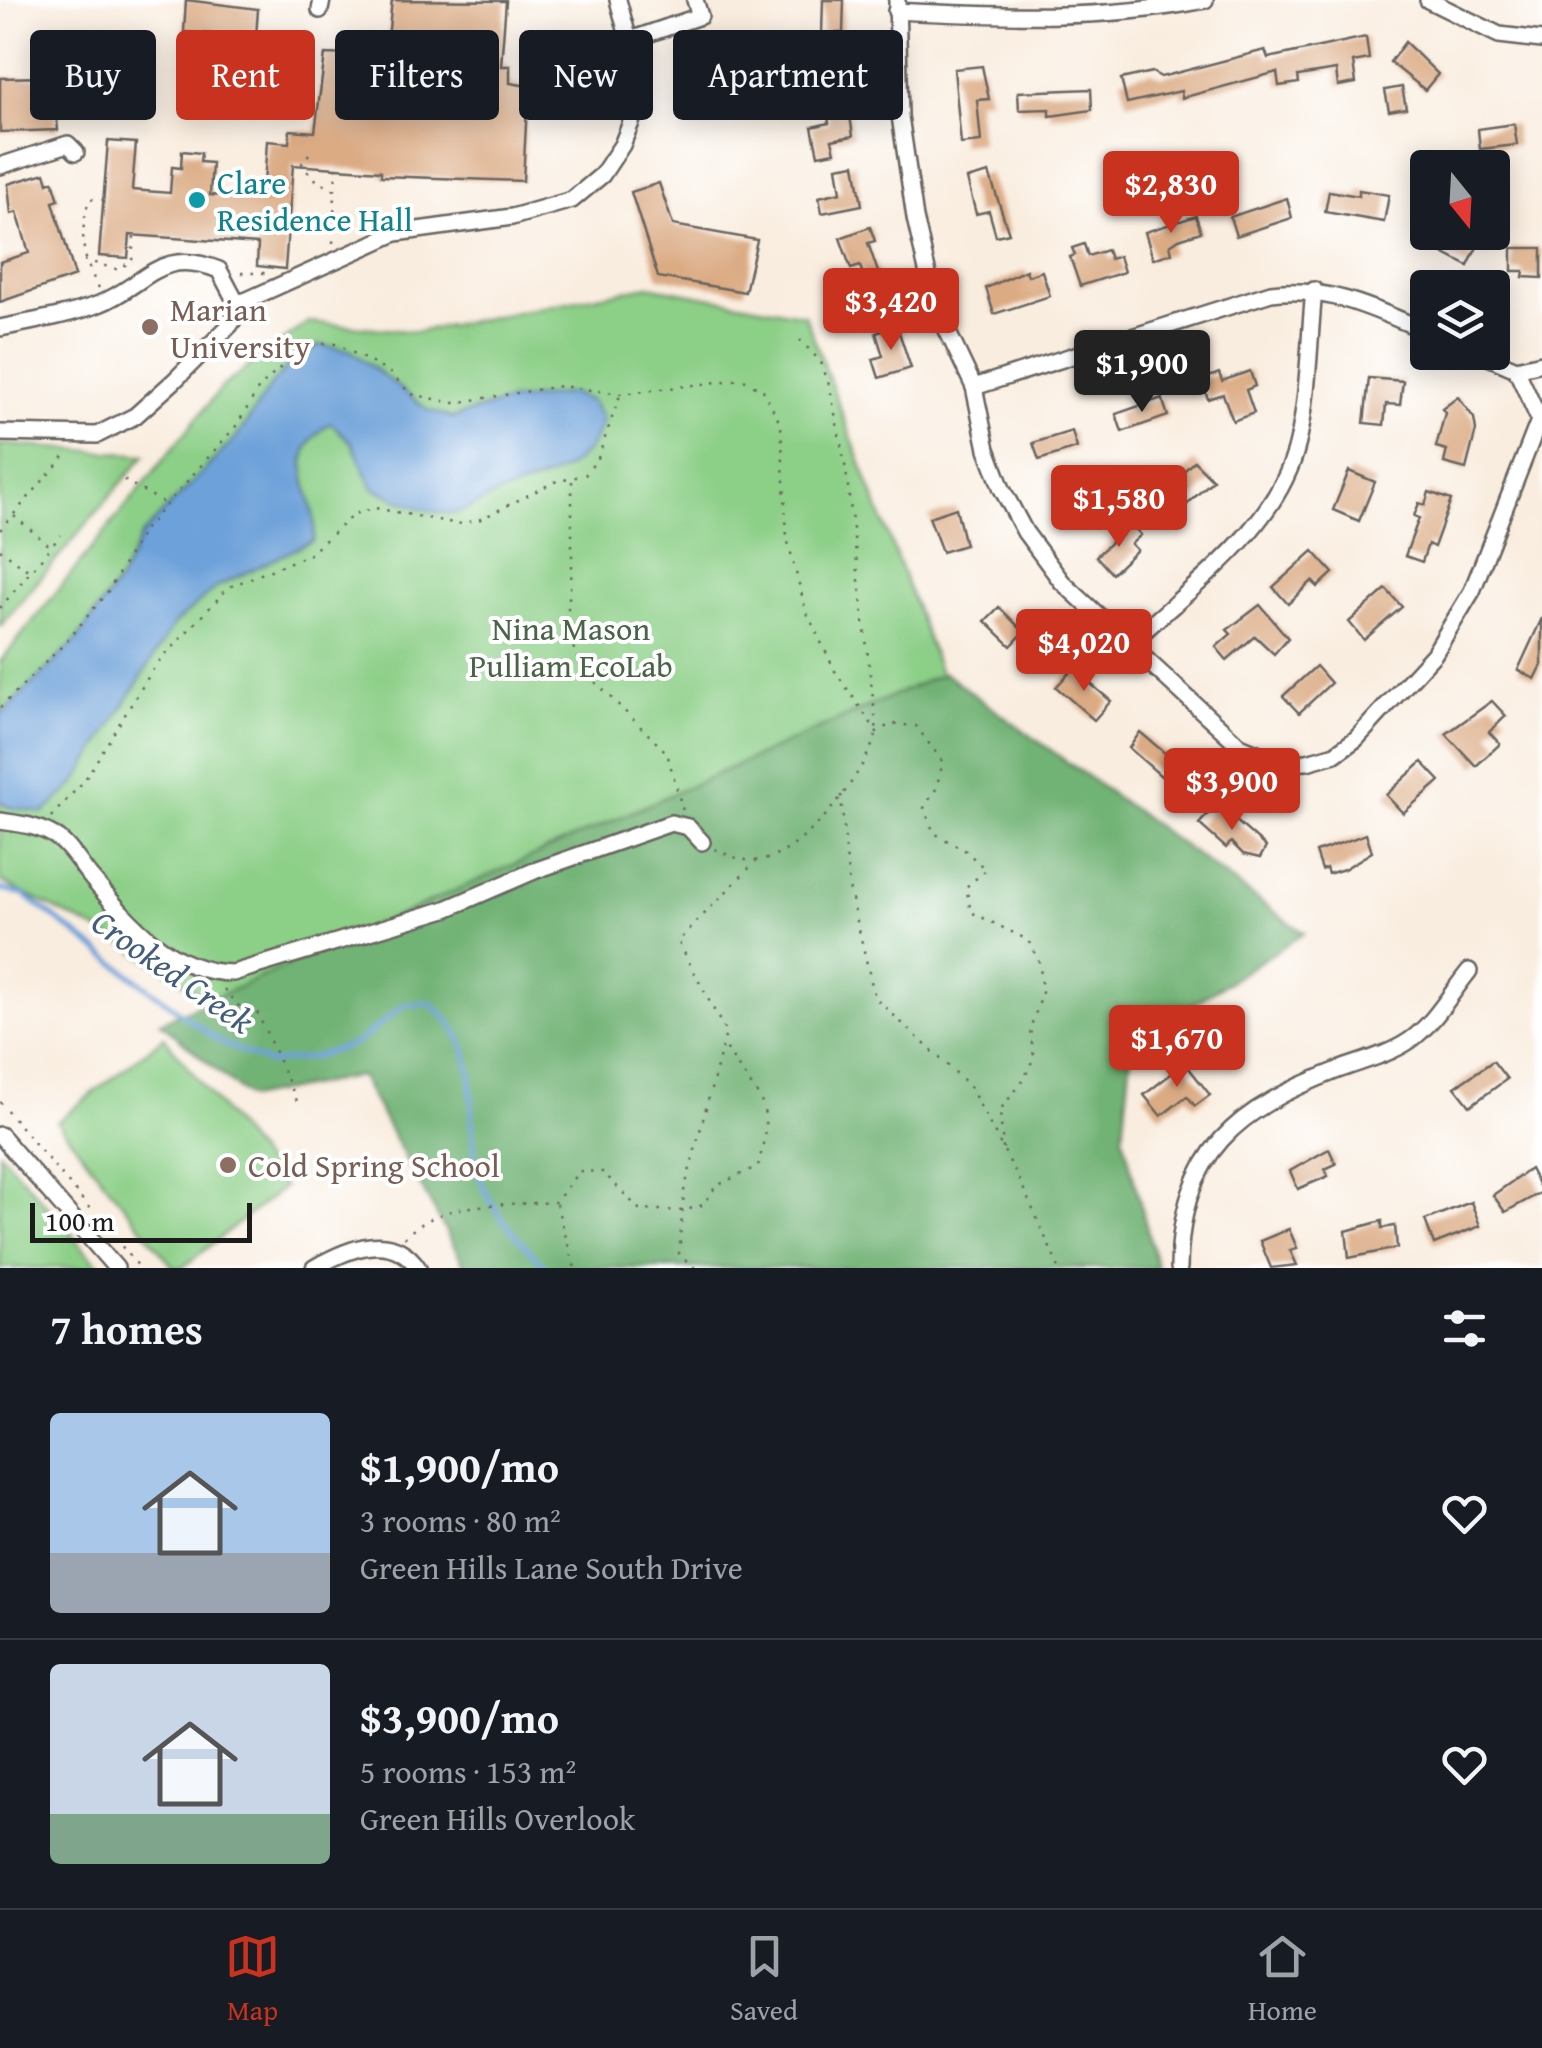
<!DOCTYPE html>
<meta charset="utf-8">
<style>
:root{--surface:#171b24;--page:#242831;--text:#f1f3f6;--muted:#9ea1a6;--line:#363941;--accent:#c8321e}
body{margin:0;font-family:"Gentium Book Plus",serif;background:var(--page);color:var(--text);height:100vh;display:flex;flex-direction:column;font-size:38px;white-space:nowrap}
*{box-sizing:border-box;margin:0}
p{font-size:32px;color:var(--muted)}
.icon{flex:none;width:55px;height:55px;fill:none;stroke:currentColor;stroke-width:2;stroke-linecap:round;stroke-linejoin:round}
.map{position:relative;height:1268px;overflow:hidden}
.details{display:flex;flex-direction:column;background:var(--surface);flex:1}
.details>*{flex:none}
.banner{position:absolute;left:30px;top:30px;width:1000px;height:90px;display:flex;gap:20px}
.needle{width:65px;rotate:162deg}
.buttons{position:absolute;left:1410px;top:150px;display:grid;gap:20px}
.buttons a{display:grid;place-items:center;width:100px;height:100px;border-radius:10px;background:var(--surface);box-shadow:0 5px 25px #0003;font-size:50px}
.scale{position:absolute;left:30px;bottom:25px;width:222px;box-sizing:border-box;padding-left:10px;border:5px solid #1c1c1c;border-top:0;font-size:28px;line-height:35px;white-space:nowrap;color:#1c1c1c;-webkit-text-stroke:8px #fff;paint-order:stroke}
.price{position:absolute;translate:-50% -85px;padding:0 22px;border-radius:10px;background:var(--accent);color:#fff;font-size:32px;line-height:65px;filter:drop-shadow(0 2px 5px #0008)}
.price::after{content:'';position:absolute;left:50%;top:60px;width:30px;height:22px;margin-left:-15px;background:inherit;clip-path:polygon(0 0,100% 0,50% 100%)}
.price.selected{background:#222;color:#fff}
ul{padding:0;list-style:none}
li{display:flex;align-items:center;gap:30px;height:250px;padding:0 50px}
li+li{border-top:2px solid var(--line)}
li span{display:grid;place-items:center;flex:none;width:280px;height:200px;border-radius:10px;color:#555}
li>.icon{margin-inline-start:auto}
span .icon{width:120px;height:120px;fill:#fffc;stroke-width:1}
li b{font-size:42px}
h2{display:flex;justify-content:space-between;align-items:center;height:120px;padding:0 50px;font-size:42px}
.chip{padding:0 35px;border-radius:10px;background:var(--surface);box-shadow:0 5px 25px #0003;font-size:35px;line-height:90px}
.chip.selected{background:var(--accent);color:#fff}
.tabs{display:flex;justify-content:space-around;align-items:center;height:140px;border-top:2px solid var(--line);background:var(--surface);font-size:28px;color:var(--muted)}
.tabs a{display:grid;justify-items:center;gap:5px}
.tabs .selected{color:var(--accent)}
.map>svg:first-child{display:block}
.green{fill:#8ccf87;stroke:#547652;stroke-width:2.5}
.forest{fill:#71b274;stroke:#466748;stroke-width:2.5}
.water{fill:#6da1d9;stroke:#445e7a;stroke-width:2.5}
.lines{fill:none;stroke-linecap:round;stroke-linejoin:round}
.stream{stroke:#6da1d9;stroke-width:5}
.building{fill:#dbab84}
.minor-casing{stroke:#696560;stroke-width:20}
.path{stroke:#696560;stroke-width:2.5;stroke-dasharray:2.5 8;stroke-linecap:butt}
.minor{stroke:#fff;stroke-width:15}
.culture-dot{fill:#0f9aa8;stroke:#fff;stroke-width:4}
.education-dot{fill:#8d6e63;stroke:#fff;stroke-width:4}
.labels{text-anchor:middle;dominant-baseline:central;stroke-width:8;stroke-linejoin:round;paint-order:stroke}
.culture-label{font-size:32px;fill:#0d838f;stroke:#fff;text-anchor:start}
.education-label{font-size:32px;fill:#785e54;stroke:#fff;text-anchor:start}
.park-label{font-size:32px;fill:#496447;stroke:#fff}
.water-label{font-size:35px;font-style:italic;fill:#445e7a;stroke:#fff}
</style>
<div class="map">
<svg width="1542" height="1268" viewBox="0 0 1542 1268">
<rect width="100%" height="100%" fill="#fff"/>
<filter id="ink" filterUnits="userSpaceOnUse"><feTurbulence type="fractalNoise" baseFrequency=".01" numOctaves="2"/><feDisplacementMap in="SourceGraphic" scale="20" xChannelSelector="R" yChannelSelector="G"/><feConvolveMatrix kernelMatrix="1 2 1 2 8 2 1 2 1" color-interpolation-filters="sRGB"/></filter>
<filter id="wash" filterUnits="userSpaceOnUse"><feTurbulence type="fractalNoise" baseFrequency=".0048" numOctaves="4" result="noise"/><feDisplacementMap in="SourceGraphic" scale="40" xChannelSelector="R" yChannelSelector="G"/><feGaussianBlur stdDeviation="2.25" result="paint"/><feColorMatrix in="noise" values="0 0 0 0 0 0 0 0 0 0 0 0 0 0 0 0 0 1.4 0 .05"/><feComposite in="paint" operator="in"/></filter>
<g filter="url(#wash)">
<rect width="100%" height="100%" fill="#f9eddf"/>
<g class="green">
<path d="M648 286 805 315 980 778 564 1098 254 1029 122 943 0 881V662L223 386 308 322 417 332Z"/>
<path d="M0 444 145 455 0 626Z"/>
<path d="M164 1037 284 1187 182 1268H174L57 1122Z"/>
<path d="M0 1152 101 1268H0Z"/>
</g>
<path class="forest" d="M944 673 1304 933 1132 1044 1123 1136 1157 1268H466L360 1076 249 1098 160 1022Z"/>
<path class="water" d="M320 345 350 350 428 410 452 418 509 401 571 393 591 401 602 419C590 472 541 479 496 495 482 500 469 512 454 513 427 515 396 498 373 488L352 443 331 423C276 457 323 498 313 541L218 586 174 624 76 783 44 813 8 807 0 801V715L76 641 120 579 142 535 239 434 272 384 298 355Z"/>
<g class="lines">
<path class="stream" d="M0 889 24 895 220 1042 268 1063 314 1057 357 1043 404 1005 430 1003C490 1051 463 1103 477 1167 485 1205 520 1241 546 1268"/>
</g>
<g id="blocks">
<g class="building">
<path d="M186 0 258 9 256 37 184 32Z"/>
<path d="M392 0 506 1 501 66H510V83L528 86 523 181 381 176V171L293 165 285 269 257 266 258 244 130 235 128 258 99 256 108 141 136 143 132 190 170 193 172 167 181 168 182 151 201 153 200 162 212 163 210 195 263 199 267 141 289 143 290 130 315 132 325 54 379 56 380 47 387 48Z"/>
<path d="M823 0H844L843 33H822Z"/>
<path d="M1366 37 1369 59 1353 62 1356 83 1338 86 1336 70 1298 76 1299 83 1279 86 1277 72 1182 98 1181 91 1127 103 1121 79 1152 72 1161 77 1265 50 1268 58Z"/>
<path d="M1405 42 1438 74 1425 90 1390 62Z"/>
<path d="M841 54 853 136 832 140 835 152 818 155 812 127 829 123 820 57Z"/>
<path d="M982 66 989 99 977 100 981 142 961 144 954 69Z"/>
<path d="M47 77 53 80 58 130 0 132V78Z"/>
<path d="M1402 87 1406 108 1389 111 1385 90Z"/>
<path d="M1091 89 1092 110 1050 116V109L1019 110 1018 92Z"/>
<path d="M1514 124 1517 145 1480 149 1478 129Z"/>
<path d="M855 164 862 205 822 213 819 197 841 192 837 167Z"/>
<path d="M45 173 48 183 53 181 59 200 53 202 75 276 0 302V262L29 253 17 212 11 214 8 184Z"/>
<path d="M989 173 1009 233 996 236 989 211 976 214 967 179Z"/>
<path d="M659 183 673 225 757 240 745 292 658 277 631 192Z"/>
<path d="M1359 190 1389 195 1384 222 1325 212 1329 191 1359 196Z"/>
<path d="M1287 198 1292 218 1236 236 1230 217Z"/>
<path d="M1196 216 1201 232 1179 239 1170 245 1172 253 1153 259 1145 232Z"/>
<path d="M870 227 875 241 868 243 881 281 867 286 860 266 851 269 840 238Z"/>
<path d="M1424 232H1449L1477 247 1468 266 1420 241Z"/>
<path d="M1084 244 1088 256 1107 250 1110 259 1119 256 1124 272 1080 286 1070 257 1075 255 1072 248Z"/>
<path d="M1512 248H1542V278L1523 277 1524 271H1512Z"/>
<path d="M1026 270 1028 276 1042 271 1050 296 994 314 986 288Z"/>
<path d="M897 326 911 368 879 378 873 359 883 356 876 333Z"/>
<path d="M1250 371 1255 386 1246 390 1254 413 1233 421 1223 394 1208 399 1201 380 1219 373 1222 381Z"/>
<path d="M1369 378 1403 381 1400 405 1386 404 1384 425 1364 423Z"/>
<path d="M1458 397 1474 418 1476 430 1466 469 1444 463 1447 450 1436 447 1445 413 1442 409Z"/>
<path d="M1162 398 1168 416 1122 432 1116 414Z"/>
<path d="M1072 431 1077 448 1039 460 1033 443Z"/>
<path d="M1194 461 1213 480 1180 511 1162 493Z"/>
<path d="M1349 471 1375 482 1359 521 1333 510Z"/>
<path d="M1429 492 1451 500 1434 547 1428 544 1422 562 1405 556 1419 518 1414 516 1419 503 1425 505Z"/>
<path d="M956 508 965 545 942 552 929 517Z"/>
<path d="M1131 524 1141 535 1131 544 1137 550 1112 574 1096 556Z"/>
<path d="M1313 551 1333 573 1318 587 1312 581 1288 604 1273 587Z"/>
<path d="M1386 589 1402 607 1364 640 1349 622Z"/>
<path d="M1260 605 1288 638 1274 654 1255 636 1227 660 1216 647 1231 634 1227 630Z"/>
<path d="M999 607 1024 632 1011 646 985 621Z"/>
<path d="M1542 618V665L1535 679 1518 670Z"/>
<path d="M1316 666 1331 683 1299 713 1283 696Z"/>
<path d="M1073 669 1111 701 1094 720 1056 687Z"/>
<path d="M1492 701 1506 716 1489 732 1500 744 1476 766 1446 734Z"/>
<path d="M1140 732 1191 775 1177 790 1129 748Z"/>
<path d="M1422 762 1440 781 1403 813 1386 795Z"/>
<path d="M1217 804 1266 847 1260 858 1243 854 1231 842 1226 848 1199 824Z"/>
<path d="M1366 834 1372 852 1344 869 1328 874 1326 868 1322 870 1316 852Z"/>
<path d="M1493 1061 1507 1079 1470 1106 1455 1087Z"/>
<path d="M1185 1063 1210 1095 1195 1106 1187 1096 1161 1116 1144 1095Z"/>
<path d="M1329 1149 1336 1164 1325 1169 1328 1176 1298 1189 1290 1171Z"/>
<path d="M1530 1169 1542 1192 1505 1212 1493 1195Z"/>
<path d="M1471 1202 1480 1226 1434 1244 1425 1220Z"/>
<path d="M1382 1221V1228L1395 1226 1397 1248 1349 1258 1346 1231Z"/>
<path d="M1289 1229 1297 1248 1290 1250 1297 1265 1271 1268 1260 1241Z"/>
</g>
</g>
</g>
<g filter="url(#ink)">
<use href="#blocks" fill-opacity="0" stroke="#696560" stroke-width="2.5"/>
<g class="lines">
<g class="minor-casing">
<g id="minor">
<path d="M897 0 900 116 915 218 935 305 974 387 987 449 1002 489 1025 532 1062 582 1240 746 1281 763 1307 762 1335 754 1356 739 1434 654 1472 591 1542 413"/>
<path d="M1428 0 1499 35 1542 40"/>
<path d="M320 10 322 0"/>
<path d="M896 11C1001 16 1101 21 1205 0"/>
<path d="M630 40 700 16 695 0"/>
<path d="M0 166 68 144 76 152"/>
<path d="M0 328C33 321 67 316 99 304 147 285 159 246 219 270L236 302 245 301"/>
<path d="M1477 352 1516 369 1542 363"/>
<path d="M1516 369 1539 419"/>
<path d="M974 387 1271 293C1329 286 1375 309 1428 332"/>
<path d="M0 433 97 435 135 416 174 381 230 325 245 301 396 233 512 217 572 200 602 175 622 145 638 105 640 81 618 0"/>
<path d="M1130 644C1190 587 1279 527 1298 442 1309 393 1309 339 1314 290"/>
<path d="M0 821C21 824 42 826 59 839 71 848 80 864 89 875 127 920 170 973 233 973L446 909 534 871 671 823 688 827 702 842"/>
<path d="M0 1135 116 1268"/>
<path d="M314 1268C347 1249 392 1229 418 1268"/>
<path d="M1179 1268C1181 1151 1237 1109 1338 1070 1362 1061 1388 1055 1409 1041 1433 1025 1451 993 1469 971"/>
</g>
</g>
<g class="path">
<path d="M309 154 302 163C310 178 320 183 335 190"/>
<path d="M333 243 336 168"/>
<path d="M84 260 116 269 132 262 134 235"/>
<path d="M241 273H272"/>
<path d="M99 288C80 255 80 235 89 199L104 200"/>
<path d="M124 480 164 503"/>
<path d="M572 481V569L566 628 581 668 667 753 683 811"/>
<path d="M14 516 50 546"/>
<path d="M0 530 69 451"/>
<path d="M0 549 29 571"/>
<path d="M0 608 61 535"/>
<path d="M0 708 67 641 109 590 143 531 237 425 259 388 295 354 316 344H337L390 373 411 394 454 403 561 386 621 394 742 379 763 390 781 425 787 538 806 611 835 671 877 732 891 724 916 726 943 762 936 789 924 808 934 833 966 851 986 870 966 887 971 912 1028 940 1040 963 1042 995 1030 1029 1034 1057 1023 1081 1000 1110 1003 1149"/>
<path d="M841 795 849 887 875 998 969 1085 1021 1183 1059 1268"/>
<path d="M51 817 84 781 155 666 229 587 310 554 354 514 375 508 458 524 481 519 554 482 585 475 598 458 620 395"/>
<path d="M715 849C732 857 748 864 767 859 810 847 865 772 877 732L846 470 830 388 821 362 800 340"/>
<path d="M224 989 237 1005 257 1012 297 1101"/>
<path d="M0 1102 140 1268"/>
<path d="M556 1204 575 1268"/>
<path d="M404 1238C443 1198 503 1206 556 1202L579 1171 603 1172 639 1209 683 1211 703 1205 716 1186 758 1166C777 1093 756 1102 724 1044"/>
<path d="M695 1268 679 1254 684 1191 726 1033 678 941 756 861"/>
</g>
<use href="#minor" class="minor"/>
</g>
</g>
<circle class="culture-dot" cx="197" cy="200" r="10"/>
<g class="education-dot">
<circle cx="150" cy="327" r="10"/>
<circle cx="228" cy="1165" r="10"/>
</g>
<g class="labels">
<g class="culture-label">
<text x="217" y="182">Clare<tspan x="217" dy="37">Residence Hall</tspan></text>
</g>
<g class="education-label">
<text x="170" y="309">Marian<tspan x="170" dy="37">University</tspan></text>
<text x="248" y="1165">Cold Spring School</text>
</g>
<g class="park-label">
<text x="571" y="628">Nina Mason<tspan x="571" dy="37">Pulliam EcoLab</tspan></text>
</g>
<g class="water-label">
<text transform="translate(173 971) rotate(35)">Crooked Creek</text>
</g>
</g>
</svg>
<div class="buttons">
<a><svg class="needle" viewBox="-14 -14 28 28"><path d="M0-13l5 13h-10z" fill="#e53935"/><path d="M0 13l5-13h-10z" fill="#9ea1a6"/></svg></a>
<a><svg class="icon" aria-label="layers" viewBox="0 0 24 24"><path d="M12 4l9 5-9 5-9-5zM3 14l9 5 9-5"/></svg></a>
</div>
<div class="scale">100 m</div>
<b class="price" style="left:1171px;top:236px">$2,830</b>
<b class="price" style="left:891px;top:353px">$3,420</b>
<b class="price selected" style="left:1142px;top:415px">$1,900</b>
<b class="price" style="left:1119px;top:550px">$1,580</b>
<b class="price" style="left:1084px;top:694px">$4,020</b>
<b class="price" style="left:1232px;top:833px">$3,900</b>
<b class="price" style="left:1177px;top:1090px">$1,670</b>
<div class="banner">
<a class="chip">Buy</a>
<a class="chip selected">Rent</a>
<a class="chip">Filters</a>
<a class="chip">New</a>
<a class="chip">Apartment</a>
</div>
</div>
<section class="details">
<h2>7 homes<svg class="icon" aria-label="filters" viewBox="0 0 24 24"><path d="M4 7h16M4 17h16"/><circle cx="9" cy="7" r="2"/><circle cx="15" cy="17" r="2"/></svg></h2>
<ul>
<li><span style="background:linear-gradient(#a9c7e8 70%,#9aa5b1 0)"><svg class="icon" aria-label="home" viewBox="0 0 24 24"><path d="M3 11l9-7 9 7M6 9v11h12V9"/></svg></span><div><b>$1,900/mo</b><p>3 rooms · 80 m²</p><p>Green Hills Lane South Drive</p></div><svg class="icon" aria-label="heart" viewBox="0 0 24 24"><path d="M12 20l-8-8c-3-5 5-10 8-4 3-6 11-1 8 4z"/></svg></li>
<li><span style="background:linear-gradient(#c9d6e8 75%,#7fa58c 0)"><svg class="icon" aria-label="home" viewBox="0 0 24 24"><path d="M3 11l9-7 9 7M6 9v11h12V9"/></svg></span><div><b>$3,900/mo</b><p>5 rooms · 153 m²</p><p>Green Hills Overlook</p></div><svg class="icon" aria-label="heart" viewBox="0 0 24 24"><path d="M12 20l-8-8c-3-5 5-10 8-4 3-6 11-1 8 4z"/></svg></li>
</ul>
</section>
<nav class="tabs">
<a class="selected"><svg class="icon" aria-label="map" viewBox="0 0 24 24"><path d="M3 6l6-2 6 2 6-2v14l-6 2-6-2-6 2zM9 4v14M15 6v14"/></svg>Map</a>
<a><svg class="icon" aria-label="saved" viewBox="0 0 24 24"><path d="M7 4h10v16l-5-4-5 4z"/></svg>Saved</a>
<a><svg class="icon" aria-label="home" viewBox="0 0 24 24"><path d="M3 11l9-7 9 7M6 9v11h12V9"/></svg>Home</a>
</nav>
